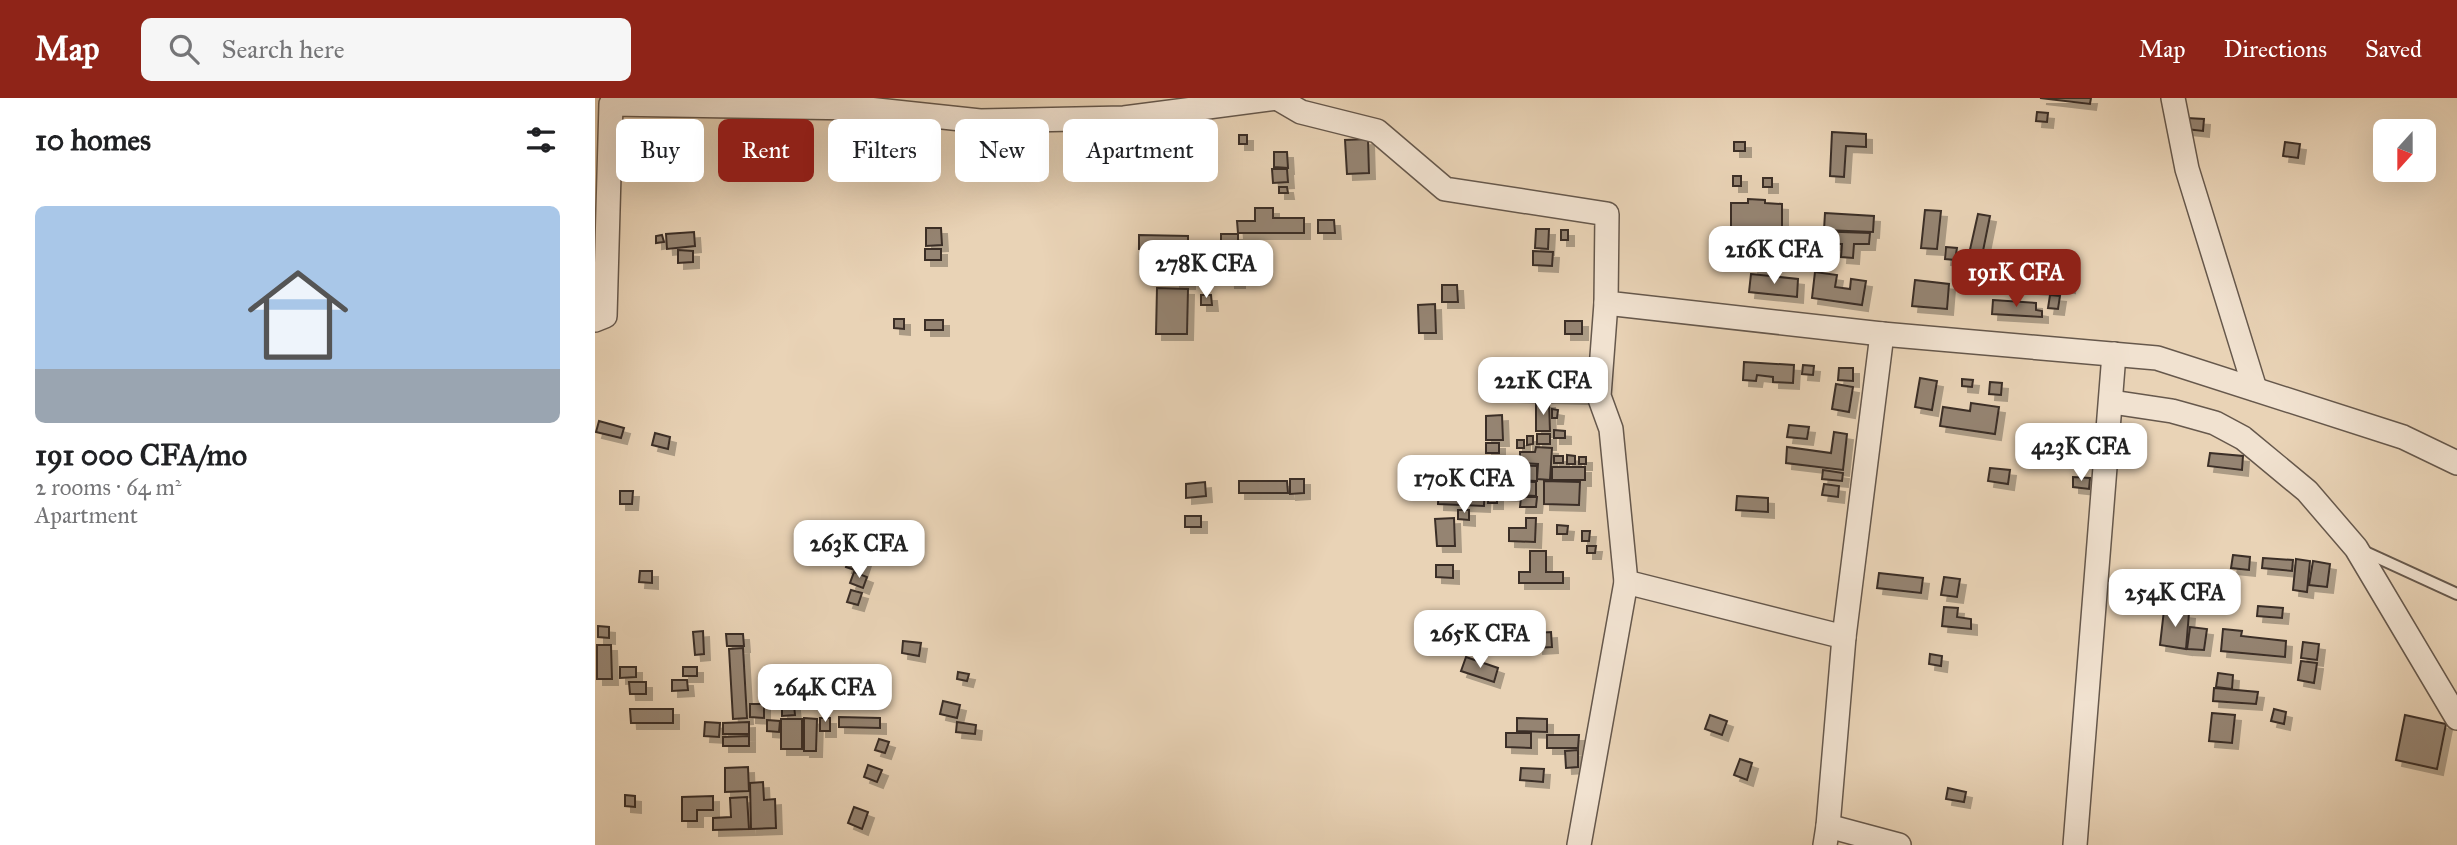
<!DOCTYPE html>
<meta charset="utf-8">
<style>
:root{--surface:#fff;--page:#f6f6f6;--text:#202124;--muted:#757577;--accent:#8f2418}
body{margin:0;font-family:"IM FELL Great Primer",serif;background:var(--page);color:var(--text);height:100vh;display:flex;flex-direction:column;font-size:26px;white-space:nowrap}
*{box-sizing:border-box;margin:0}
p{font-size:23px;color:var(--muted)}
.icon{flex:none;width:38px;height:38px;fill:none;stroke:currentColor;stroke-width:2;stroke-linecap:round;stroke-linejoin:round}
.map{position:relative;flex:1;overflow:hidden}
.drawer{display:flex;flex-direction:column;background:var(--surface);width:595px}
.drawer>*{flex:none}
.banner{position:absolute;left:21px;top:21px;width:665px;height:63px;display:flex;gap:14px}
.needle{width:46px;rotate:201deg}
.buttons{position:absolute;left:1778px;top:21px;display:grid;gap:14px}
.buttons a{display:grid;place-items:center;width:63px;height:63px;border-radius:10px;background:var(--surface);box-shadow:0 7px 28px #0002;font-size:35px}
.price{position:absolute;translate:-50% -60px;padding:0 16px;border-radius:14px;background:#fff;color:#222;font-size:23px;line-height:46px;filter:drop-shadow(0 2px 4px #0008)}
.price::after{content:'';position:absolute;left:50%;top:42px;width:21px;height:16px;margin-left:-10px;background:inherit;clip-path:polygon(0 0,100% 0,50% 100%)}
.price.selected{background:var(--accent);color:#fff}
ul{padding:0;list-style:none}
li{display:grid;align-content:center;gap:14px;height:371px;padding:0 35px}
li span{display:grid;place-items:center;height:217px;border-radius:10px;color:#555}
li>.icon{margin-inline-start:auto}
span .icon{width:126px;height:126px;fill:#fffc;stroke-width:1}
li b{font-size:30px}
h2{display:flex;justify-content:space-between;align-items:center;height:84px;padding:0 35px;font-size:30px}
.chip{padding:0 24px;border-radius:10px;background:var(--surface);box-shadow:0 7px 28px #0002;font-size:24px;line-height:63px}
.chip.selected{background:var(--accent);color:#fff}
header{display:flex;align-items:center;gap:42px;box-sizing:border-box;height:98px;padding:0 35px;background:var(--accent);color:#fff}
header strong{font-size:33px}
nav{display:flex;gap:38px;margin-inline-start:auto;font-size:24px}
.search{width:490px;height:63px;background:var(--page);display:flex;align-items:center;gap:18px;box-sizing:border-box;padding:0 24px;border-radius:10px;color:var(--muted);font-size:26px}
main{display:flex;flex:1;min-height:0}
.map>svg:first-child{display:block}
.building{fill:#958472;stroke:#3b2f28;stroke-width:2;filter:url(#shadow)}
.lines{fill:none;stroke-linecap:round;stroke-linejoin:round}
.service-casing{stroke:#66584c;stroke-width:14}
.minor-casing{stroke:#66584c;stroke-width:26}
.service{stroke:#f1e2d0;stroke-width:10}
.minor{stroke:#f1e2d0;stroke-width:23}
</style>
<header>
<strong>Map</strong>
<div class="search"><svg class="icon" aria-label="search" viewBox="0 0 24 24"><circle cx="10" cy="10" r="6"/><path d="M15 15l6 6"/></svg>Search here</div>
<nav><a>Map</a><a>Directions</a><a>Saved</a></nav>
</header>
<main>
<section class="drawer">
<h2>10 homes<svg class="icon" aria-label="filters" viewBox="0 0 24 24"><path d="M4 7h16M4 17h16"/><circle cx="9" cy="7" r="2"/><circle cx="15" cy="17" r="2"/></svg></h2>
<ul>
<li><span style="background:linear-gradient(#a9c7e8 75%,#9aa5b1 0)"><svg class="icon" aria-label="home" viewBox="0 0 24 24"><path d="M3 11l9-7 9 7M6 9v11h12V9"/></svg></span><div><b>191 000 CFA/mo</b><p>2 rooms · 64 m²</p><p>Apartment</p></div></li>
</ul>
</section>
<div class="map">
<svg width="1862" height="747" viewBox="0 0 1862 747">
<defs>
<filter id="shadow"><feDropShadow dx="6" dy="6" stdDeviation="0" flood-color="#0004"/></filter>
</defs>
<rect width="100%" height="100%" fill="#e9d3b6"/>
<filter id="stains"><feTurbulence type="fractalNoise" baseFrequency=".00286" numOctaves="4"/><feColorMatrix values="0 0 0 0 .2 0 0 0 0 .09 0 0 0 0 .02 0 0 0 .5 -.17"/></filter>
<radialGradient id="worn" r=".72"><stop offset=".6" stop-color="#630" stop-opacity="0"/><stop offset="1" stop-color="#630" stop-opacity=".3"/></radialGradient>
<g class="building">
<path d="M1445 0H1496L1495 6Z"/>
<path d="M1442 14 1453 15 1452 24 1441 23Z"/>
<path d="M1592 20 1609 21 1608 33 1591 31Z"/>
<path d="M1237 34 1271 36V49L1251 48 1249 79 1235 78Z"/>
<rect x="644" y="37" width="8" height="9"/>
<path d="M773 41 774 75 752 76 750 42Z"/>
<rect x="1139" y="44" width="11" height="9"/>
<path d="M1690 44 1705 46 1703 60 1688 58Z"/>
<path d="M679 54H692L693 70 679 69Z"/>
<path d="M677 71H692L693 84 678 85Z"/>
<rect x="1138" y="78" width="8" height="10"/>
<rect x="1168" y="80" width="9" height="9"/>
<path d="M684 89H692L693 95H684Z"/>
<path d="M1153 101 1170 102V105L1187 106V130L1136 129V105H1153Z"/>
<path d="M660 110H678V120H709V135H643L642 123H660Z"/>
<path d="M1330 112 1346 113 1342 151 1326 150Z"/>
<path d="M1230 115 1279 118 1278 134 1229 132Z"/>
<path d="M1383 116 1395 118 1385 168 1372 165Z"/>
<path d="M723 122H739L740 135H723Z"/>
<path d="M331 130H346L347 147 331 148Z"/>
<path d="M941 131H954L953 151 940 150Z"/>
<path d="M1158 131 1275 135 1274 146H1259L1258 160 1246 159 1247 146H1232V160H1218V147L1203 146 1202 162 1187 161V147L1174 146 1173 160 1157 159Z"/>
<rect x="966" y="132" width="7" height="10"/>
<path d="M99 134 100 148 72 151 71 136Z"/>
<rect x="626" y="136" width="17" height="15"/>
<path d="M67 137 69 144 61 145V138Z"/>
<path d="M544 137 593 138V152L544 151Z"/>
<path d="M1351 149 1362 150 1360 162 1350 161Z"/>
<rect x="330" y="151" width="16" height="11"/>
<path d="M83 152 98 153V164L83 165Z"/>
<path d="M938 153 958 154 957 168 938 167Z"/>
<rect x="579" y="155" width="15" height="30"/>
<rect x="560" y="161" width="10" height="16"/>
<path d="M1158 162 1173 164 1172 172 1157 170Z"/>
<path d="M1423 170 1453 174 1451 191 1438 190V186L1421 184Z"/>
<path d="M633 171H644V184H634Z"/>
<path d="M1462 173 1476 175 1474 189 1460 187Z"/>
<path d="M1220 174 1242 177 1240 189 1255 191 1256 181 1271 183 1267 207 1217 200Z"/>
<path d="M1156 176 1203 181 1202 199 1154 194Z"/>
<path d="M1320 182 1354 186 1352 211 1317 208Z"/>
<path d="M847 187H862L863 204H847Z"/>
<path d="M562 190 593 191 592 236H561Z"/>
<path d="M606 197H616L617 207H606Z"/>
<path d="M1455 197 1465 198 1463 211 1453 210Z"/>
<path d="M1398 202 1441 205V212L1447 213V219L1397 216Z"/>
<path d="M840 206 841 235H824L823 207Z"/>
<path d="M299 221H309V231L299 230Z"/>
<rect x="330" y="222" width="18" height="10"/>
<rect x="970" y="223" width="17" height="13"/>
<path d="M1149 264 1199 267 1198 285 1178 284V279L1162 277 1161 283 1148 282Z"/>
<path d="M1208 267 1219 268 1218 277 1207 276Z"/>
<path d="M1244 270H1258V283L1243 282Z"/>
<path d="M1325 280 1342 283 1337 312 1320 309Z"/>
<path d="M1367 281 1378 282 1377 289 1367 288Z"/>
<path d="M917 284 988 285 987 300 916 298Z"/>
<path d="M1395 284 1407 285 1406 297 1394 296Z"/>
<path d="M1241 286 1258 289 1254 314 1237 311Z"/>
<path d="M941 304H954L955 333H941Z"/>
<path d="M1376 305 1404 309 1400 336 1345 328 1348 309 1375 313Z"/>
<path d="M957 311 963 312 962 320H957Z"/>
<path d="M907 317 908 342H891V318Z"/>
<path d="M4 323 29 330 26 340 1 334Z"/>
<path d="M1194 327 1214 329 1212 341 1192 339Z"/>
<path d="M959 332 970 333V340H959Z"/>
<path d="M1239 334 1252 336 1248 372 1191 365 1192 349 1236 355Z"/>
<path d="M60 335 75 339 73 351 57 347Z"/>
<rect x="942" y="336" width="13" height="10"/>
<path d="M932 338H938V346L932 347Z"/>
<rect x="922" y="342" width="7" height="8"/>
<rect x="891" y="345" width="13" height="10"/>
<path d="M941 349 957 350 955 382 942 381 943 366 925 365V354H940Z"/>
<path d="M1615 355 1648 358 1647 372 1613 368Z"/>
<path d="M972 357 980 358V366H972Z"/>
<rect x="959" y="358" width="9" height="7"/>
<rect x="984" y="359" width="7" height="7"/>
<path d="M885 366 942 368V383L890 381 889 408 843 406 844 382 884 383Z"/>
<rect x="957" y="369" width="33" height="13"/>
<path d="M1395 370 1415 372 1413 386 1393 383Z"/>
<path d="M1228 372 1248 375 1247 383 1227 381Z"/>
<path d="M1478 379 1495 380 1494 391 1478 389Z"/>
<path d="M695 381H709V395L695 396Z"/>
<path d="M644 383H692L693 395H644Z"/>
<path d="M906 383 941 384V398L906 396Z"/>
<path d="M949 383 985 384 984 407 949 406Z"/>
<path d="M610 384 611 398 591 400V386Z"/>
<path d="M902 385V405H893L894 386Z"/>
<path d="M1229 386 1244 388 1243 399 1227 397Z"/>
<path d="M25 393H38L37 406H25Z"/>
<path d="M1142 398 1173 400V414L1141 412Z"/>
<path d="M926 399H942L941 409H925Z"/>
<path d="M863 412H874V422L863 421Z"/>
<rect x="590" y="418" width="16" height="11"/>
<path d="M859 420 860 448H842L840 421Z"/>
<path d="M931 420H941L940 444 914 443V430H931Z"/>
<path d="M962 427 973 428 972 436H962Z"/>
<path d="M987 433H995L994 443H987Z"/>
<path d="M992 448H1001L1000 455H992Z"/>
<path d="M935 453H951V474H968V485H924V474H935Z"/>
<path d="M255 457 270 462 266 474 251 469Z"/>
<path d="M1638 457 1655 459 1654 472 1636 470Z"/>
<path d="M1668 460 1698 462 1697 473 1667 470Z"/>
<path d="M1701 461 1715 463 1712 494 1698 492Z"/>
<path d="M1718 463 1735 466 1732 489 1714 487Z"/>
<path d="M841 467H858V480L841 479Z"/>
<path d="M45 473H57V485L44 484Z"/>
<path d="M259 474 272 479 268 490 255 485Z"/>
<path d="M1284 475 1328 480 1326 495 1282 490Z"/>
<path d="M1349 479 1365 481 1362 499 1346 497Z"/>
<path d="M256 492 267 495 263 507 252 504Z"/>
<path d="M1663 508 1688 510 1687 520 1662 518Z"/>
<path d="M1349 509 1363 510 1362 519 1376 521V531L1347 528Z"/>
<path d="M1569 512 1594 515 1591 551 1565 547Z"/>
<path d="M3 528 14 529V540L3 539Z"/>
<path d="M1595 529 1612 531 1609 552 1592 551Z"/>
<path d="M1628 531 1647 533 1646 538 1691 543 1690 559 1626 553Z"/>
<path d="M108 533 109 556 100 557 98 534Z"/>
<path d="M956 534 957 549 942 550 940 535Z"/>
<path d="M131 536H148L149 548H132Z"/>
<path d="M308 543 326 545 324 558 307 555Z"/>
<path d="M1708 544 1724 546 1722 562 1706 560Z"/>
<path d="M2 547H16L17 581H2Z"/>
<path d="M148 550 152 620 138 621 134 551Z"/>
<path d="M1335 556 1347 558 1346 568 1334 566Z"/>
<path d="M871 559 903 570 899 584 866 573Z"/>
<path d="M1706 563 1722 565 1719 585 1703 582Z"/>
<path d="M25 569H41V579L25 580Z"/>
<rect x="88" y="569" width="14" height="9"/>
<path d="M363 574 374 576 372 583 362 581Z"/>
<path d="M1623 575 1638 577 1637 591 1621 589Z"/>
<path d="M77 582H92L93 592 77 593Z"/>
<path d="M34 584H51V596H35Z"/>
<path d="M1619 590 1663 594 1661 606 1618 603Z"/>
<path d="M348 603 365 607 362 620 345 616Z"/>
<path d="M155 606H169V620L155 619Z"/>
<path d="M187 607H199L200 617 187 618Z"/>
<path d="M35 611H78V625H36Z"/>
<path d="M1679 611 1691 614 1689 626 1676 623Z"/>
<path d="M1617 615 1640 617 1637 645 1614 643Z"/>
<path d="M1115 617 1132 623 1127 637 1110 631Z"/>
<path d="M1810 617 1851 626 1842 671 1801 662Z"/>
<path d="M244 619 285 620V630L244 629Z"/>
<path d="M209 620 222 621 221 653H209Z"/>
<rect x="225" y="620" width="10" height="13"/>
<path d="M922 620 952 621V634L922 633Z"/>
<rect x="186" y="621" width="21" height="30"/>
<path d="M172 622 185 623 184 634 172 633Z"/>
<path d="M110 624 125 625 124 639 109 638Z"/>
<path d="M154 624V636H128V625Z"/>
<path d="M362 624 381 627 380 636 361 634Z"/>
<path d="M911 635H936V650L911 649Z"/>
<path d="M952 637H984L983 650H952Z"/>
<path d="M154 638V648H128V639Z"/>
<path d="M284 641 294 644 290 655 280 652Z"/>
<path d="M983 652V669L971 670 970 653Z"/>
<path d="M1145 661 1157 665 1152 682 1139 677Z"/>
<path d="M273 667 287 672 282 684 269 679Z"/>
<path d="M153 669 154 693 130 694V670Z"/>
<path d="M926 670 949 671 948 684 925 682Z"/>
<path d="M168 684 169 702 180 701 181 730 156 731 155 685Z"/>
<path d="M1353 690 1371 694 1369 704 1351 701Z"/>
<path d="M30 697 40 698V709L30 708Z"/>
<path d="M118 698V712H102V723H87V699Z"/>
<path d="M152 699 154 731 118 732V720L136 719 135 700Z"/>
<path d="M259 709 273 714 267 731 253 725Z"/>
</g>
<g class="lines">
<g class="service-casing">
<path id="service" d="M1766 452 1862 496"/>
</g>
<g class="minor-casing">
<g id="minor">
<path d="M682 0 706 14 782 33 850 91 1012 116 1011 205 1287 236 1562 260 1808 339 1862 365"/>
<path d="M1578 0 1592 71 1660 291"/>
<path d="M1011 205 1004 298 1016 331 1031 484 1249 539 1233 728 1230 747"/>
<path d="M0 222 10 218 16 6 264 10 385 23 529 20 682 0"/>
<path d="M1517 304 1577 313 1620 325 1648 340 1712 393 1761 450 1862 620"/>
<path d="M1249 539 1287 236"/>
<path d="M1233 728 1304 747"/>
<path d="M984 747 1031 484"/>
<path d="M1480 747 1519 256"/>
</g>
</g>
<use href="#service" class="service"/>
<use href="#minor" class="minor"/>
</g>
<rect width="100%" height="100%" filter="url(#stains)"/>
<rect width="100%" height="100%" fill="url(#worn)"/>
</svg>
<div class="buttons">
<a><svg class="needle" viewBox="-14 -14 28 28"><path d="M0-13l5 13h-10z" fill="#e53935"/><path d="M0 13l5-13h-10z" fill="#757577"/></svg></a>
</div>
<b class="price" style="left:1179px;top:188px">216K CFA</b>
<b class="price" style="left:611px;top:202px">278K CFA</b>
<b class="price selected" style="left:1421px;top:211px">191K CFA</b>
<b class="price" style="left:948px;top:319px">221K CFA</b>
<b class="price" style="left:1486px;top:385px">423K CFA</b>
<b class="price" style="left:869px;top:417px">170K CFA</b>
<b class="price" style="left:264px;top:482px">263K CFA</b>
<b class="price" style="left:1580px;top:531px">254K CFA</b>
<b class="price" style="left:885px;top:572px">265K CFA</b>
<b class="price" style="left:230px;top:626px">264K CFA</b>
<div class="banner">
<a class="chip">Buy</a>
<a class="chip selected">Rent</a>
<a class="chip">Filters</a>
<a class="chip">New</a>
<a class="chip">Apartment</a>
</div>
</div>
</main>
